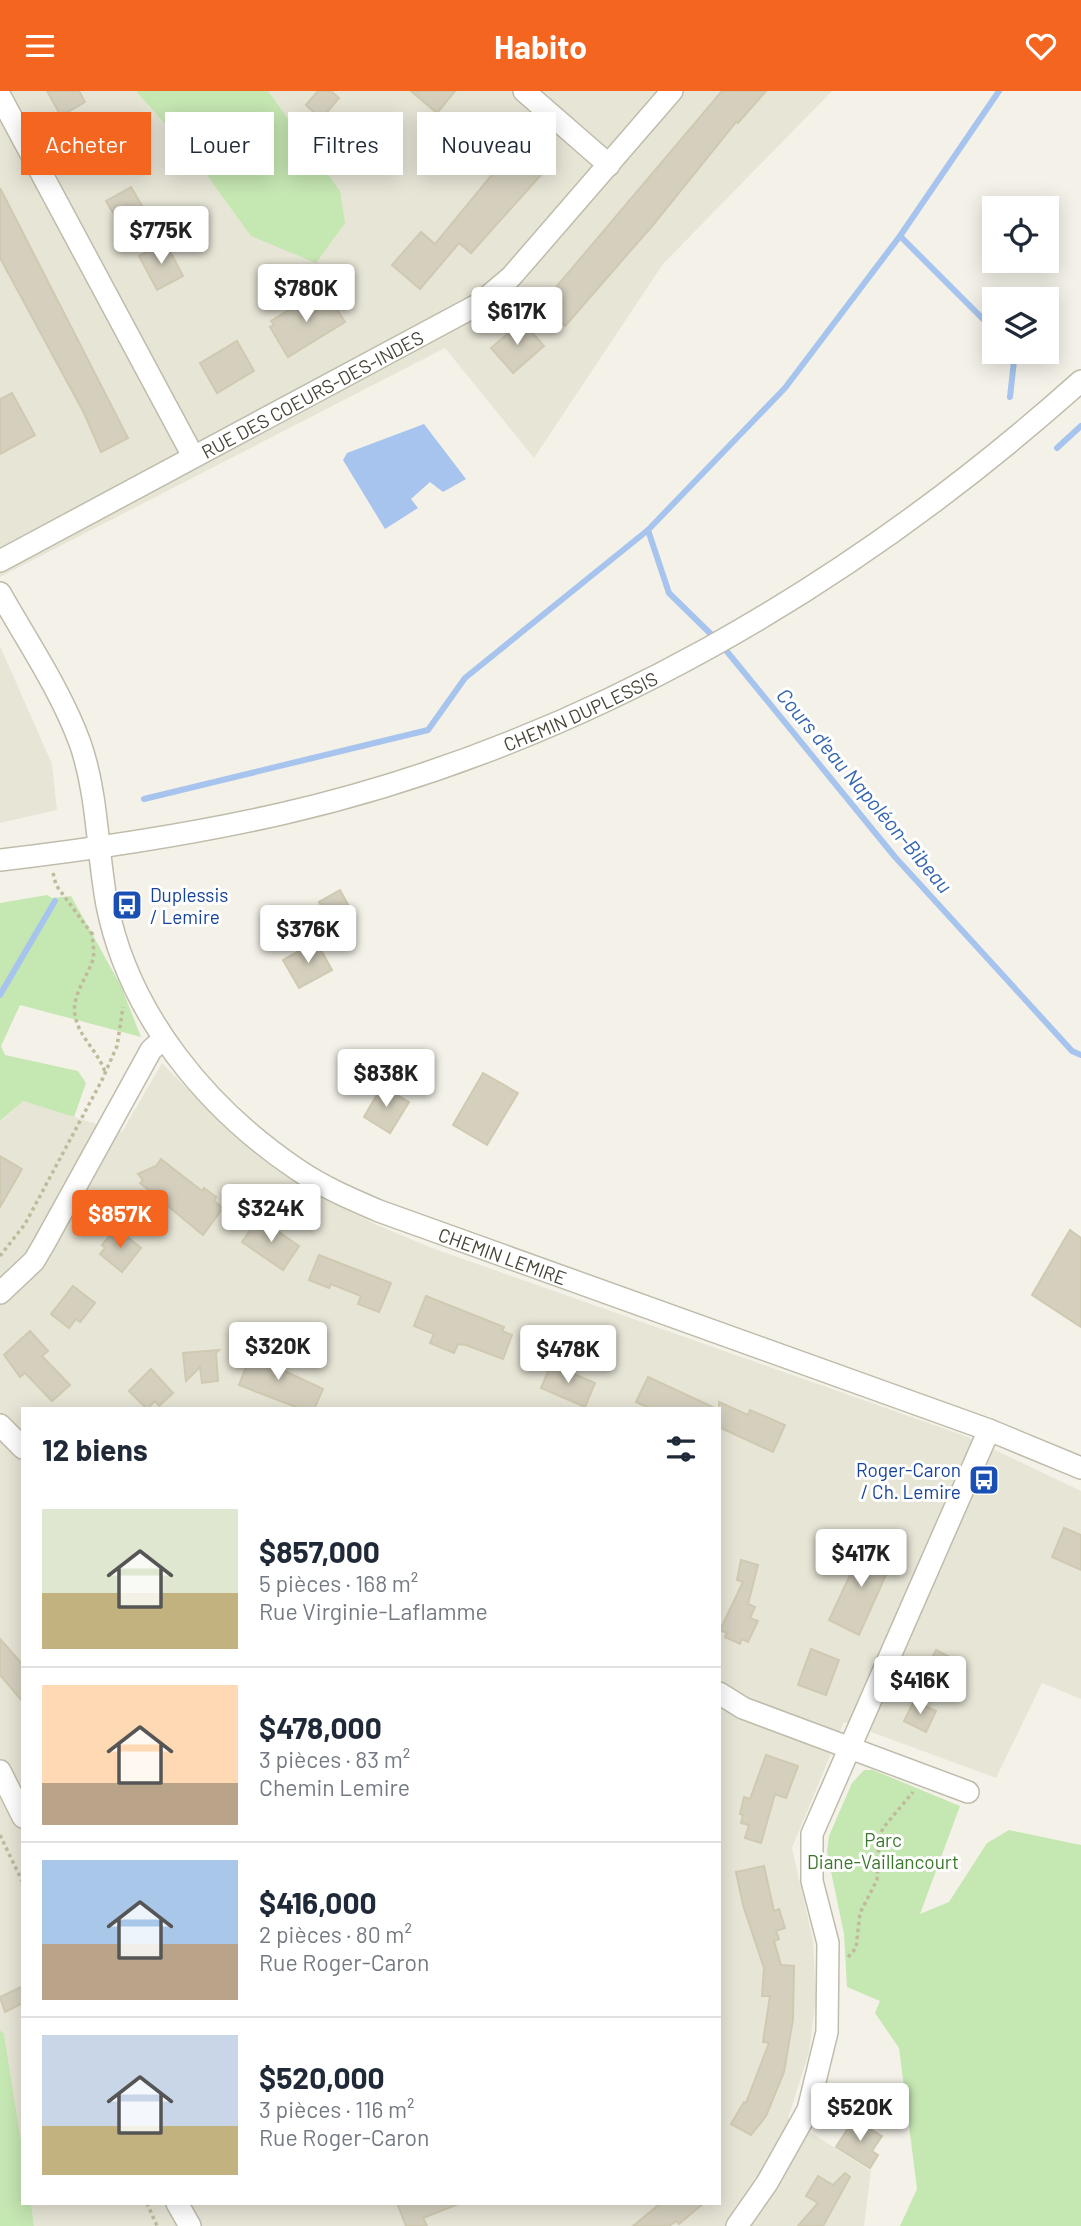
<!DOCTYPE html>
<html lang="fr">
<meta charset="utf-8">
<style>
:root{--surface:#fff;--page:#f6f6f7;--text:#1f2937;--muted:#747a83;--line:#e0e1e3;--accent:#f4661f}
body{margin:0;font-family:Barlow,sans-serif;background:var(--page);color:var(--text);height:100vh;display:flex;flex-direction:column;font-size:26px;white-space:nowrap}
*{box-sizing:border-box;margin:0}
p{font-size:23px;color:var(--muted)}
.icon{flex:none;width:38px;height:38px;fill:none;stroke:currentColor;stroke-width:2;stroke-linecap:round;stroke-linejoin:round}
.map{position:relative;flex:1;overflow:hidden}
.details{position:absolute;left:21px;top:1316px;width:700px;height:798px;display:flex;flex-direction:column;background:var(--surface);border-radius:0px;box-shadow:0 4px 18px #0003}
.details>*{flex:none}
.guide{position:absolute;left:21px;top:21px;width:700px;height:63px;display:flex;gap:14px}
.tools{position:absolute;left:982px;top:105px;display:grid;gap:14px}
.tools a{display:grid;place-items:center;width:77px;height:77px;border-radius:0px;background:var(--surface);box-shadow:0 4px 18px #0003;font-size:35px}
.price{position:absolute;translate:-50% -60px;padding:0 16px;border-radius:7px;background:#fff;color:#222;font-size:23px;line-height:46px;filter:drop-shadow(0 2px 4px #0008)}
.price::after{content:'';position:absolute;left:50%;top:42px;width:21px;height:16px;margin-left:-10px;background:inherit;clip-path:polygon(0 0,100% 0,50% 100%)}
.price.selected{background:var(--accent);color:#fff}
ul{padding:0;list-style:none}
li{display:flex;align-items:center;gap:21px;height:175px;padding:0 21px}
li+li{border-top:2px solid var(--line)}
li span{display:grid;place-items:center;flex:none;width:196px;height:140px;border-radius:0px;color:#555}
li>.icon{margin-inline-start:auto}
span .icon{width:84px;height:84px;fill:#fffc;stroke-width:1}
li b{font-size:30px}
h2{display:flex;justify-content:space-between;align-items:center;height:84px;padding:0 21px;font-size:30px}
.pill{padding:0 24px;border-radius:0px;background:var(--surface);box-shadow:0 4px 18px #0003;font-size:24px;line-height:63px}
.pill.selected{background:var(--accent);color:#fff}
header{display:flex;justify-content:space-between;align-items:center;height:91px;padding:0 21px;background:var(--accent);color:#fff;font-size:32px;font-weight:700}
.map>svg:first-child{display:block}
.residential{fill:#e7e5d6}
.green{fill:#c5e7b2}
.water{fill:#a6c4ee}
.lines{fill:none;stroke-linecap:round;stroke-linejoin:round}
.stream{stroke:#a6c4ee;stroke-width:6}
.building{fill:#d5d0be;stroke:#d0c9b1;stroke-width:2}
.minor-casing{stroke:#bfbcab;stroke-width:24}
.path{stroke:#c0ba9d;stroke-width:3.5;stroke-dasharray:3.5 3.5;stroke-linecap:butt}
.minor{stroke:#fff;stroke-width:21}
.labels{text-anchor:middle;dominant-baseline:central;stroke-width:6;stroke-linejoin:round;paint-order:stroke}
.street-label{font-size:19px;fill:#474437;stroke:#fff}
.transit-label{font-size:19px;fill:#164399;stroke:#fff;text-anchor:start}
.park-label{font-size:19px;fill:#3a772b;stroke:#fff}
.water-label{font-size:21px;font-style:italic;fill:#3364b0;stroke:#fff}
</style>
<header><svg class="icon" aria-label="menu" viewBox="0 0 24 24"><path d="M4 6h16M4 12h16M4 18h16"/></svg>Habito<svg class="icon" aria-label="heart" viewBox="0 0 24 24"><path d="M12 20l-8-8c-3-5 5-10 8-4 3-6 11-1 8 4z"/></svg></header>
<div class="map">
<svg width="1081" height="2135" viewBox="0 0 1081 2135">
<rect width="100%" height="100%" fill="#f4f2e8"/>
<g class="residential">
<path d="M0 0H832L663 173 534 367 445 257 0 486Z"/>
<path d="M0 555 52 673 57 719 0 732Z"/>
<path d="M162 972 226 1037 277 1078 325 1109 377 1134 432 1157 968 1346 1081 1400V1608L1042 1592 996 1687 844 1631 792 1757 813 1849 816 1908 809 1961 788 2027 871 2080 864 2135H34L31 2112H719V1318H23V2063L4 1943 0 1939V1031L23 1010 122 1041Z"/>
</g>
<g class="green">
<path d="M136 0H268L340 100 345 132 316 172 251 145 191 62Z"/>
<path d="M47 804 52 807 71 805 121 895 141 946 20 914 1 955 5 964 78 980 86 992 74 1026 23 1010 0 1030V812Z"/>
<path d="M864 1679H873L960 1715 920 1823 949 1811 987 1752 1009 1739 1081 1754V2135H900L917 2098 899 1957 875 1922 880 1910 847 1896 844 1843 827 1761 829 1745 852 1692Z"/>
<path d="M0 1939 4 1943 23 2063V2112H31L34 2135H0Z"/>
</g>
<path class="water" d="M424 333 466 388 443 401 430 391 411 408 418 417 385 438 343 369 347 362Z"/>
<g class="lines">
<g class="stream">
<path d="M900 145 994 239"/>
<path d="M1010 306 1015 261"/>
<path d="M1057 357 1081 335"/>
<path d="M648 439 669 502 720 552 895 766 1072 960 1081 964"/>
<path d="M144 708 428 639 465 587 648 439 785 297 900 145 999 0"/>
<path d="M0 904 55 810"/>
</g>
</g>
<g class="building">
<path d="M47 0H79L85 11 61 25Z"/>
<path d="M318 0H331L339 7 321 28 306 14Z"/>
<path d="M411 0H455L437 22Z"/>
<path d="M722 0H766L738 32 736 31 653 134 565 235 541 214Z"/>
<path d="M102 35 119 67 92 81 75 50Z"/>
<path d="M519 51 549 75 471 162 459 152 420 198 392 174 421 141 435 153Z"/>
<path d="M131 96 149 127 125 142 106 110Z"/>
<path d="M0 97 128 347 101 361 84 322 0 167Z"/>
<path d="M165 151 183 185 157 199 139 165Z"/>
<path d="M326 201 345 231 288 266 270 236 274 234 271 230 306 208 308 212Z"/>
<path d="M522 230 544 255 513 282 491 257Z"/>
<path d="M237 250 254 280 217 302 200 272Z"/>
<path d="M12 302 35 344 0 363V308Z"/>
<path d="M340 799 351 819 330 831 319 811Z"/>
<path d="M316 850 332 879 299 897 283 869Z"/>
<path d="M483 982 518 1002 487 1054 453 1034Z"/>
<path d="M382 995 409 1011 390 1042 364 1026Z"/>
<path d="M0 1065 22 1078 0 1116Z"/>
<path d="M161 1068 202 1100 204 1097 216 1106 214 1110 223 1117 203 1144 140 1092 143 1089 138 1083 156 1075Z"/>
<path d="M259 1127 299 1155 283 1179 242 1151Z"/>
<path d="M116 1137 141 1157 122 1181 100 1163 105 1157 102 1154Z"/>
<path d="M1070 1139 1081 1147V1236L1032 1204Z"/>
<path d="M319 1164 391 1192 379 1221 358 1213 361 1205 331 1193 329 1197 309 1189Z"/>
<path d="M73 1195 95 1212 80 1231 76 1228 69 1237 51 1223Z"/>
<path d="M426 1205 504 1236 502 1240 512 1244 503 1268 466 1254 458 1253 454 1262 430 1252 434 1243 414 1235Z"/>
<path d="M30 1240 48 1260 42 1265 70 1294 52 1310 25 1282 20 1286 4 1264Z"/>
<path d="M254 1256 280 1266 276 1276 323 1298 314 1318H301L239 1294Z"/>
<path d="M219 1259 216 1262 218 1290 202 1292 200 1276 186 1290 183 1262Z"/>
<path d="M551 1273 595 1292 585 1316 541 1297Z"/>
<path d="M151 1278 173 1302 159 1315 155 1310 147 1318 129 1300Z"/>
<path d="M648 1286 717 1318H651L636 1311Z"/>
<path d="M719 1311 748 1324 750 1319 785 1334 773 1361 719 1336Z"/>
<path d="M1064 1437 1081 1444V1479L1052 1466Z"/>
<path d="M865 1452 892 1464 886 1475 889 1477 859 1544 829 1529Z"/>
<path d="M741 1469 758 1474 748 1513 755 1516 750 1527 758 1530 748 1551 742 1548 740 1553 725 1546 727 1542 720 1539 743 1491 737 1489Z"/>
<path d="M0 1548 23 1574V1611L0 1584Z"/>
<path d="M811 1558 839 1569 826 1604 798 1594Z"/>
<path d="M936 1559 961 1572 950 1592 926 1579Z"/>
<path d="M914 1610 936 1620 926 1641 904 1630Z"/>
<path d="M766 1664 798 1675 786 1707 775 1703 761 1752 745 1747 749 1734 741 1732 743 1724 740 1723 744 1706 750 1708Z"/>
<path d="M764 1775 774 1820 779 1818 785 1837 776 1840 779 1848 774 1850 781 1874 794 1875 793 1928 784 1981 766 2025 751 2044 731 2033 744 2011 746 2012 769 1952 763 1951 770 1905H762L764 1877 743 1814 736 1781Z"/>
<path d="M23 1895V1912L5 1921 0 1906Z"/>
<path d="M854 2028 882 2045 872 2060 878 2064 870 2077 836 2056Z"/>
<path d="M845 2082 850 2086 823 2135H798L818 2112 806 2105 818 2085 833 2094Z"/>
<path d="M397 2112H458V2113L423 2127 427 2135H406Z"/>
<path d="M661 2112H704L679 2133 676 2130 669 2135H633Z"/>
</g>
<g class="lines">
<g class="minor-casing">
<g id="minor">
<path d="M524 0 609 74"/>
<path d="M0 5 193 365"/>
<path id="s1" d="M0 470 479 213 511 186 672 0"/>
<path id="s2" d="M0 502C27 550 61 600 80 652 98 703 97 761 107 814 129 924 207 1018 298 1079 323 1096 351 1108 379 1120L989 1339 1081 1377"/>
<path id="s3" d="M0 769C94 758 188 744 281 723 582 654 853 494 1081 290"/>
<path d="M0 1202 34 1170 44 1153 151 959 163 948"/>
<path d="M0 1334 23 1357"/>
<path d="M719 1602 743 1617 968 1701"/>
<path d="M0 1680 23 1726"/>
<path d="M177 2112 190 2135"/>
<path d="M737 2135 767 2092 808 2019 827 1941 828 1852 812 1790V1743L989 1339"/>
</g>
</g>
<g class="path">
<path d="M53 782 56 794 92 843"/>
<path d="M92 841C92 849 95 860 93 868 89 883 71 905 75 924 78 945 98 960 105 981"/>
<path d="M0 1165 25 1133 102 989 117 955 123 916"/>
<path d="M0 1744 23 1792"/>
<path d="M848 1866 856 1857 860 1822 877 1789 879 1747 883 1737 913 1701"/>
<path d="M147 2112 157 2135"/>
</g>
<use href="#minor" class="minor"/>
</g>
<defs>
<g id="bus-square" transform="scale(1.575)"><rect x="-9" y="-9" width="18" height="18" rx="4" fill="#1a4fb4" stroke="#fff"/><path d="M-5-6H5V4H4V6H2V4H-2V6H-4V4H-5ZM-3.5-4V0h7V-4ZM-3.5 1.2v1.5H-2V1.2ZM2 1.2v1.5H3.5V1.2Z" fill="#fff"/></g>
</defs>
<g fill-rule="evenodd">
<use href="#bus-square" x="127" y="814"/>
<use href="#bus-square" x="984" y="1389"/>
</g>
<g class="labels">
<g class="street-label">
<text stroke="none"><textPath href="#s1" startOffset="354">RUE DES COEURS-DES-INDES</textPath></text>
<text stroke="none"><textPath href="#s3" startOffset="602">CHEMIN DUPLESSIS</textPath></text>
<text stroke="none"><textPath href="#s2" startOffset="892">CHEMIN LEMIRE</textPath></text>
</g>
<g class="transit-label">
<text x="150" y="803">Duplessis<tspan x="150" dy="22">/ Lemire</tspan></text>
<text x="961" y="1378" text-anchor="end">Roger-Caron<tspan x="961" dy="22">/ Ch. Lemire</tspan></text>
</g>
<g class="park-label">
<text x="883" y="1748">Parc<tspan x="883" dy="22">Diane-Vaillancourt</tspan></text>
</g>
<g class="water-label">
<text transform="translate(865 699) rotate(50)">Cours d'eau Napoléon-Bibeau</text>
</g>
</g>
</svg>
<div class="tools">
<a><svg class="icon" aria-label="locate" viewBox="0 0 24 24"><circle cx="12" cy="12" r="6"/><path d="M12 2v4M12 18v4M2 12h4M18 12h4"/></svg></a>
<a><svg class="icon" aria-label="layers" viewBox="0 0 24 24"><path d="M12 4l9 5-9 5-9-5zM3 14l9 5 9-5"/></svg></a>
</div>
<b class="price" style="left:161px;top:175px">$775K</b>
<b class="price" style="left:306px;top:233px">$780K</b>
<b class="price" style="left:517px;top:256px">$617K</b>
<b class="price" style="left:308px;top:874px">$376K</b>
<b class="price" style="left:386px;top:1018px">$838K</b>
<b class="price" style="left:271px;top:1153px">$324K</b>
<b class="price selected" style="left:120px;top:1159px">$857K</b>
<b class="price" style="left:278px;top:1291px">$320K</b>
<b class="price" style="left:568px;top:1294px">$478K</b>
<b class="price" style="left:861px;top:1498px">$417K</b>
<b class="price" style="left:920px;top:1625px">$416K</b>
<b class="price" style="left:860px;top:2052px">$520K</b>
<div class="guide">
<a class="pill selected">Acheter</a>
<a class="pill">Louer</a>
<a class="pill">Filtres</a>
<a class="pill">Nouveau</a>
</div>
<section class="details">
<h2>12 biens<svg class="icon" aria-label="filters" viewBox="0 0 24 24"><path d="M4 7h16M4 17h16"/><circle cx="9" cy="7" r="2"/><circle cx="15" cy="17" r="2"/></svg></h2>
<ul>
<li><span style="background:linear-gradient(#dfe7d0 60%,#c2b280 0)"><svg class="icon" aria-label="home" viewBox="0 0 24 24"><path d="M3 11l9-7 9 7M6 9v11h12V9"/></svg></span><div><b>$857,000</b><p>5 pièces · 168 m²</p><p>Rue Virginie-Laflamme</p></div></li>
<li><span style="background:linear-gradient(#ffd9b3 70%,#b9a48a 0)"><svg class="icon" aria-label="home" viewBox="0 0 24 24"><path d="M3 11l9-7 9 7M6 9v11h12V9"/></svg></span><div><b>$478,000</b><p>3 pièces · 83 m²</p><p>Chemin Lemire</p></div></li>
<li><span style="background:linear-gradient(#a9c7e8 60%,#b9a48a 0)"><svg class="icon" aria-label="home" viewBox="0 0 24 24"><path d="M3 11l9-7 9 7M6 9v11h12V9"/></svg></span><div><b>$416,000</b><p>2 pièces · 80 m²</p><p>Rue Roger-Caron</p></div></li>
<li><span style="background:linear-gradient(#c9d6e8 65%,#c2b280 0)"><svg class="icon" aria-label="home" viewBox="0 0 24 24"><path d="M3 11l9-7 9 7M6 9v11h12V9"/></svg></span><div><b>$520,000</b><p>3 pièces · 116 m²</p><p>Rue Roger-Caron</p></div></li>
</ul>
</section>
</div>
